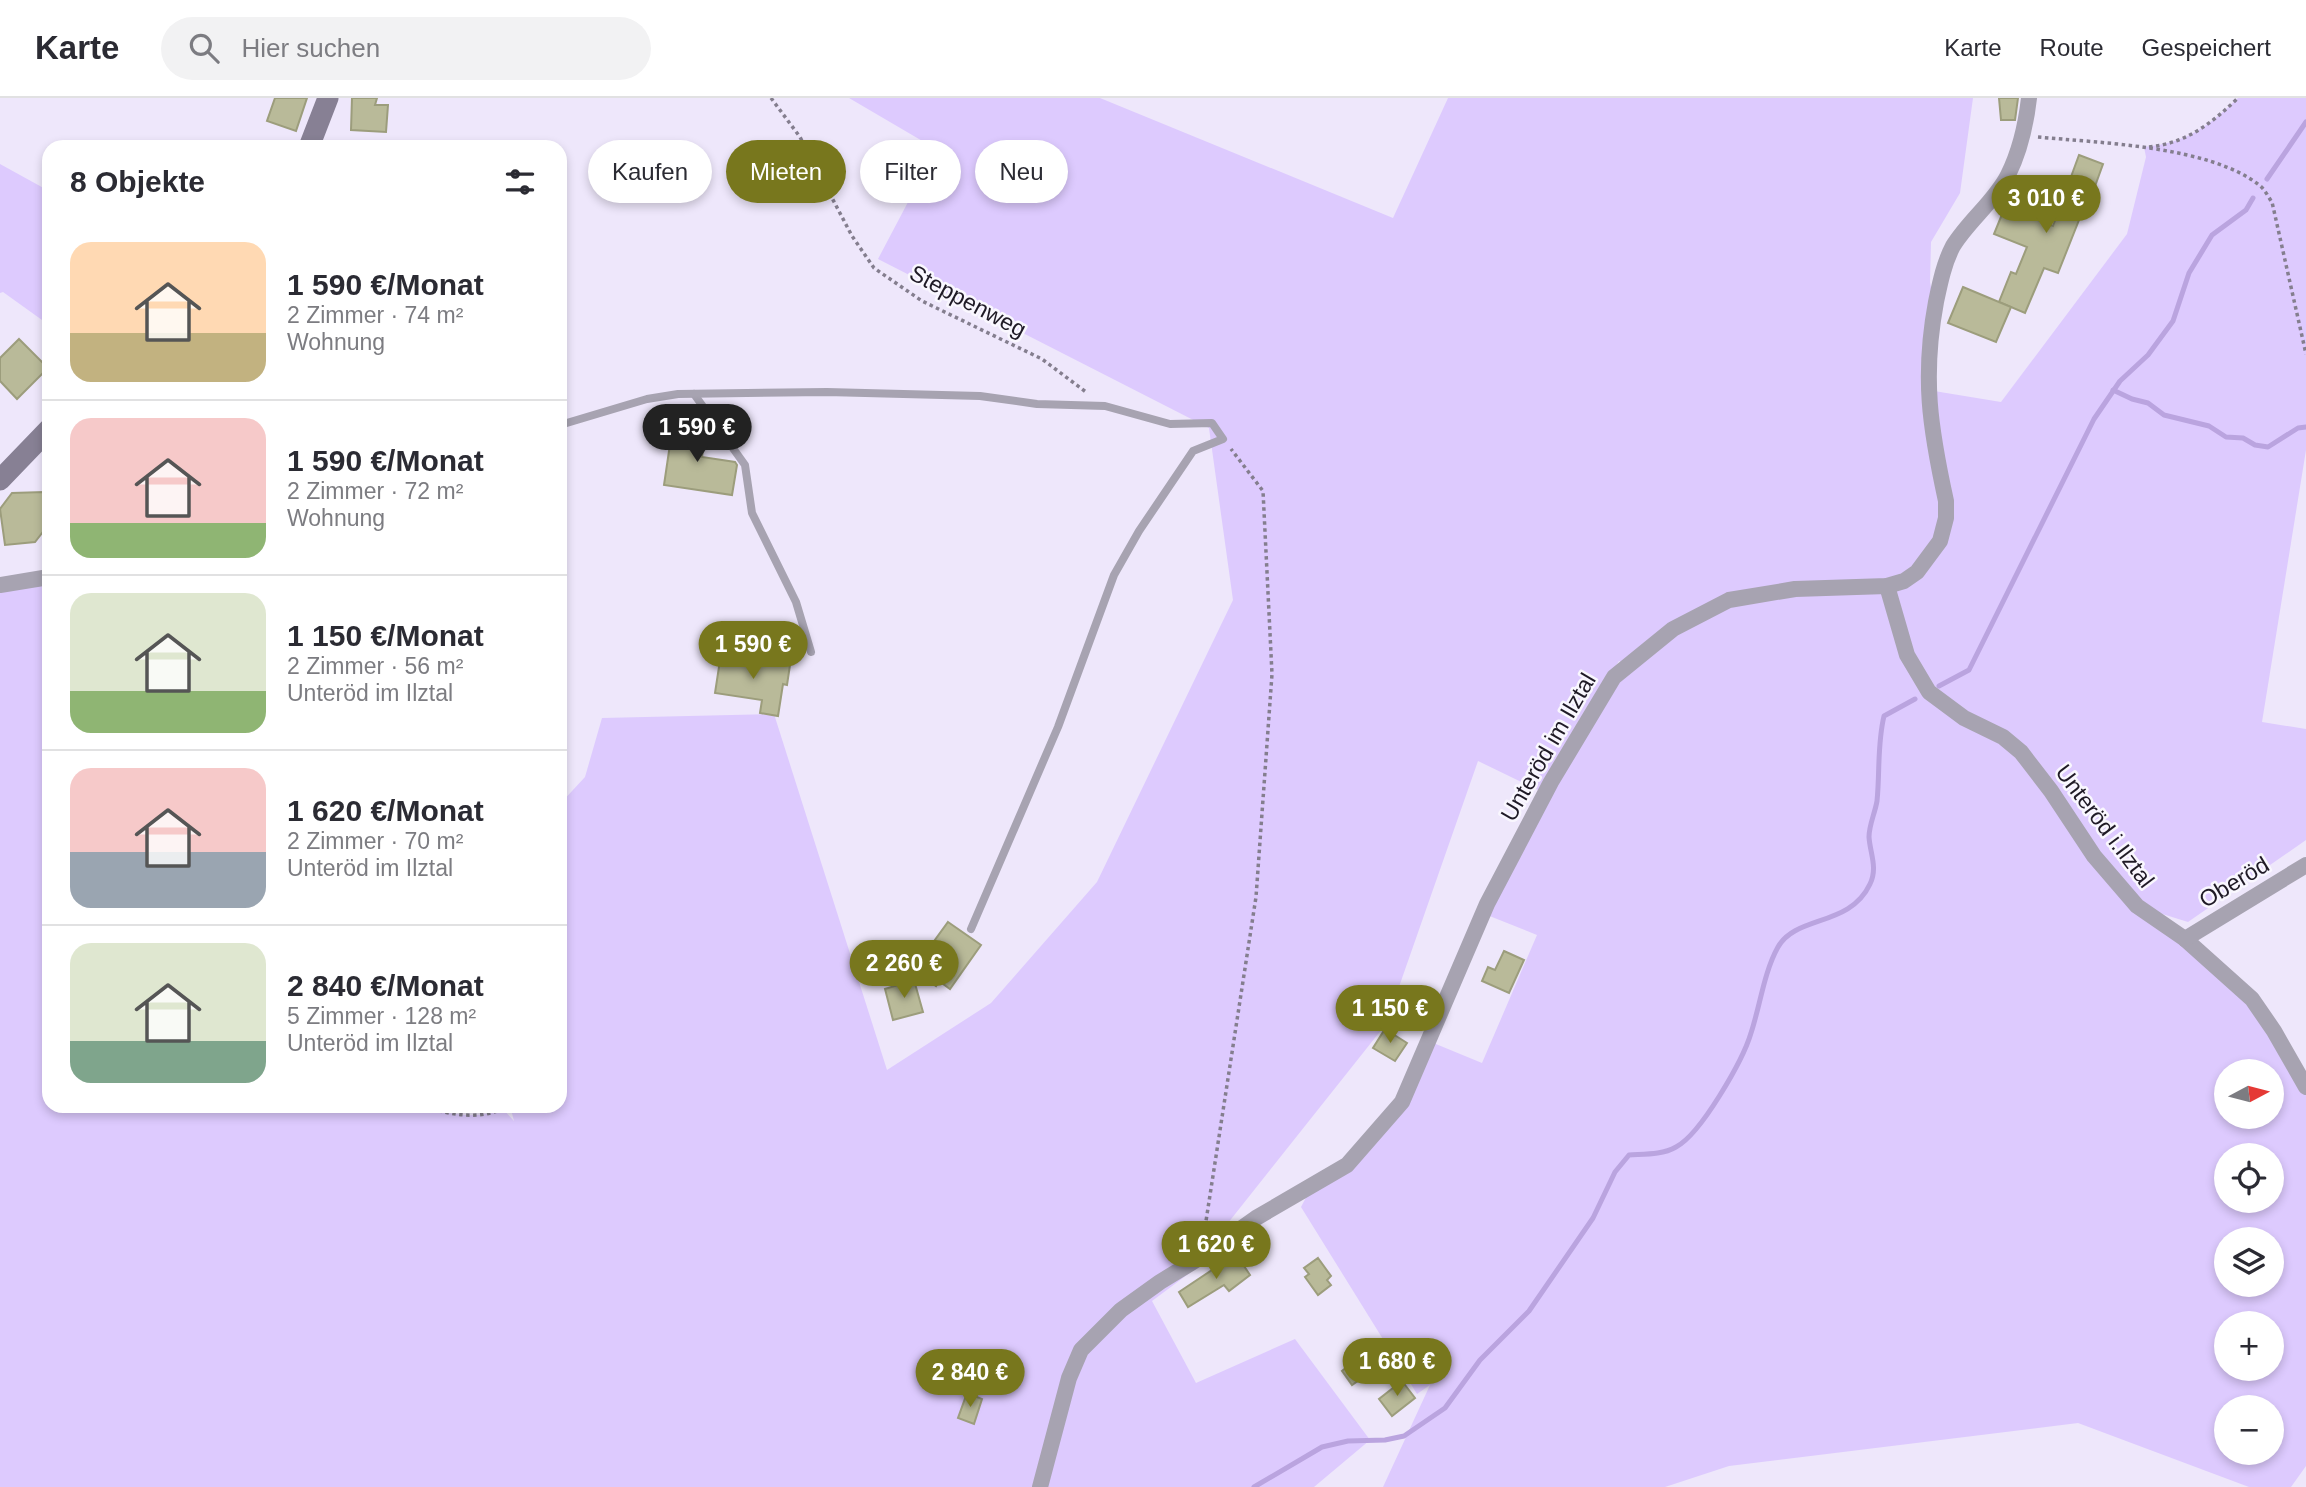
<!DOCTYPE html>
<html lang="de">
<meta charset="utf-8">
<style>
:root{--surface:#fff;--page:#f2f2f3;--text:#2b2b33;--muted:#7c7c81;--line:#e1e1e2;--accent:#78771d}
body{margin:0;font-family:Helvetica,sans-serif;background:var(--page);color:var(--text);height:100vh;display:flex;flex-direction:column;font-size:26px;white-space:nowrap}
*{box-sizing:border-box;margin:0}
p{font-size:23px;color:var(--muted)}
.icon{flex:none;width:38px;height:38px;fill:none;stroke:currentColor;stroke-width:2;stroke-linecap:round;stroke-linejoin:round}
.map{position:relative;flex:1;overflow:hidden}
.details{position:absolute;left:42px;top:42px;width:525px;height:973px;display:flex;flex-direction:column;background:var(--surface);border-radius:21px;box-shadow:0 4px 10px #0003}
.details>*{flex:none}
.banner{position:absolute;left:588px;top:42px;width:665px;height:63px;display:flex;gap:14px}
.needle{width:46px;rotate:83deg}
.controls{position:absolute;left:2214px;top:961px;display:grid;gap:14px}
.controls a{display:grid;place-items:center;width:70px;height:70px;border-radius:50%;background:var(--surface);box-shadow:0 4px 10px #0003;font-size:35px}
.price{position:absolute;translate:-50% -60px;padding:0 16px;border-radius:24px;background:var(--accent);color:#fff;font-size:23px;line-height:46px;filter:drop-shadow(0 2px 4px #0008)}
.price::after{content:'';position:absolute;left:50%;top:42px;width:21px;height:16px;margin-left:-10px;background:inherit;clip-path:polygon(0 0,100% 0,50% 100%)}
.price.current{background:#222;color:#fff}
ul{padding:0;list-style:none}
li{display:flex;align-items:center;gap:21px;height:175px;padding:0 28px}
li+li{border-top:2px solid var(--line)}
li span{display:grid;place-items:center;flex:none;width:196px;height:140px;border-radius:21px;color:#555}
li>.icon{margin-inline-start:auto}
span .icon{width:84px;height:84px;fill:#fffc;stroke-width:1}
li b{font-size:30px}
h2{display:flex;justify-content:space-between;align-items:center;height:84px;padding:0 28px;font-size:30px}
.chip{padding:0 24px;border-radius:32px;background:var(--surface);box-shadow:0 4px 10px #0003;font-size:24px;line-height:63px}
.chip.current{background:var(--accent);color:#fff}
header{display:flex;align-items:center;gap:42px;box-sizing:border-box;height:98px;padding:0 35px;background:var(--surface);border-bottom:2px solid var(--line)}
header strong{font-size:33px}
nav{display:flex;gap:38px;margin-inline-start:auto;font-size:24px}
.search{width:490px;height:63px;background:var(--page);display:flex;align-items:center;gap:18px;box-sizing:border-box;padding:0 24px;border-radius:38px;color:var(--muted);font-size:26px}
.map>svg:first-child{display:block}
.green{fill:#ddcafe;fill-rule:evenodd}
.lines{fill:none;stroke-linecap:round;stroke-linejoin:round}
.stream{stroke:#baa4df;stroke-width:5}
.building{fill:#b9ba99;stroke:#9c9d7c;stroke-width:2}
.path{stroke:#847e8e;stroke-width:3.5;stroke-dasharray:3.5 3.5;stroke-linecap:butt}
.lane{stroke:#a7a3b1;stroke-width:8}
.street{stroke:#a7a3b1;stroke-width:16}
.secondary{stroke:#878094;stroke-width:21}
.labels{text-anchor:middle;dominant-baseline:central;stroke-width:5;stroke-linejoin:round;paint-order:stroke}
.street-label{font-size:23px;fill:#1f1a26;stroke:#f9f7fe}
</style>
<header>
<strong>Karte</strong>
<div class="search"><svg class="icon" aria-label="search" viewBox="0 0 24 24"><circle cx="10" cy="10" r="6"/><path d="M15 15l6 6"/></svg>Hier suchen</div>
<nav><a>Karte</a><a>Route</a><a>Gespeichert</a></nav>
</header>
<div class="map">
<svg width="2306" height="1389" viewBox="0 0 2306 1389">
<rect width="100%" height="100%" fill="#eee7fb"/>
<g class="green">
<path d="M849 0H1100L1393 120 1448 0H1973L1960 95 1931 144 1930 184 1935 209 1928 292 2001 304 2127 136 2146 59 2144 49C2186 45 2208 29 2238 0H2306V352L2262 624 2306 631V742L2188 824 2140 809 2252 901 2306 989V1368L2291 1389H2249L2078 1325 1729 1368 1665 1389H1383L1430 1287 1417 1296 1301 1109 1311 1090 1380 1033 1431 944 1482 965 1537 837 1487 817V806L1626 566 1619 563 1538 692 1478 663 1386 926 1201 1159 1203 1165 1152 1203 1196 1285 1295 1241 1370 1342 1314 1389H0V487L49 479V1008H418C448 1015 473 1023 503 1011L514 1023 510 1008H560V706L585 679 602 620 774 616 887 972 991 905 1097 784 1233 502 1209 330 878 161 936 51ZM2226 973H2272V1018H2226ZM2226 1057H2272V1102H2226ZM2226 1141H2272V1186H2226ZM2226 1225H2272V1270H2226ZM2226 1309H2272V1354H2226Z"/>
<path d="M0 66 49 93V227L3 194 0 195Z"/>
</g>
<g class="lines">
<g class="stream">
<path d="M2267 81 2306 24"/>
<path d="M2113 292 2132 301 2148 305 2164 317 2209 328 2226 339 2243 340 2255 347 2268 349 2298 330 2306 329"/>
<path d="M1939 588 1969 572 2094 321 2120 283 2148 257 2173 223 2189 175 2212 137 2246 112 2253 100"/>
<path d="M1254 1389 1322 1349 1348 1343 1385 1342 1404 1338 1445 1310 1480 1262 1529 1213 1593 1120 1615 1074 1629 1057C1645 1056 1662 1057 1676 1049 1701 1036 1743 962 1751 935 1760 908 1764 874 1778 849 1796 817 1850 829 1870 786 1878 770 1870 755 1869 739 1869 727 1875 715 1877 703 1880 674 1877 647 1884 618L1915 601"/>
</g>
</g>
<g class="building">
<path d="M275 0H307L296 33 267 23Z"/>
<path d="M352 0H377L375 7H388L386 34 351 32Z"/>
<path d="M1999 0H2018L2015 22H2001Z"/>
<path d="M2079 57 2103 66 2086 113 2083 112 2058 175 2044 170 2025 215 1999 204 2011 174 2016 176 2027 149 1994 136 2005 109 2053 128Z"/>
<path d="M1963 189 2011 209 1996 244 1948 225Z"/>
<path d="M19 241 48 270 17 301 0 283V260Z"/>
<path d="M673 326 706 331 702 359 735 364 737 367 732 397 664 387Z"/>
<path d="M44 394 49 426 35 444 5 447 0 411 12 395Z"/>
<path d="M721 556 790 567 787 587 783 586 778 618 760 615 762 602 715 595Z"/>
<path d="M948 824 981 847 950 891 939 883 936 888 907 868 923 845 929 850Z"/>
<path d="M1504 853 1524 862 1509 895 1482 883 1488 869 1495 872Z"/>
<path d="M914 882 923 914 893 922 885 891Z"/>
<path d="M1385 931 1407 945 1395 963 1373 950Z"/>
<path d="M1236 1156 1250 1177 1229 1193 1224 1187 1188 1209 1179 1194Z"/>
<path d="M1318 1160 1331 1178 1327 1182 1331 1187 1318 1197 1305 1179 1309 1176 1304 1170Z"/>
<path d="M1358 1260 1369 1275 1352 1287 1342 1273Z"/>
<path d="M1402 1283 1415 1300 1392 1318 1379 1301Z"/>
<path d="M967 1295 982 1301 974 1326 958 1320Z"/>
</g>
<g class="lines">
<g class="path">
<path d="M771 0 800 39 852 138 874 170 922 203 1042 261 1086 294"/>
<path d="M2038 39C2100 45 2210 48 2259 87 2265 91 2268 99 2272 104L2306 256"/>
<path d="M2149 49C2187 45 2212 25 2238 0"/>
<path d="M418 1008C448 1015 473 1023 503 1011"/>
<path d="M1204 1136 1256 799 1272 576 1263 393 1231 351"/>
</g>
<g class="lane">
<path d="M694 296 745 367 752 415 796 504 811 554"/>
<path d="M560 327 647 301 678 296 827 294 980 298 1037 306 1105 308 1170 326 1212 325 1223 341 1193 353 1139 433 1114 477 1058 629 971 831"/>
</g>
<g class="street">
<path d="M0 487 49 479"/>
<path d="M1887 488 1907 557 1929 594 1964 620 2003 639 2021 654 2051 693 2094 758 2137 808 2185 841 2252 901 2274 933 2306 989"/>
<path d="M2185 841 2306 767"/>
<path d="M1040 1389 1069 1280 1081 1252 1121 1212 1160 1184 1201 1159 1256 1120 1347 1067 1402 1004 1487 806 1551 684 1614 579 1673 531 1729 502 1795 491 1887 488 1904 483 1917 474 1940 443 1946 420V403C1930 330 1922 279 1936 204 1940 185 1944 165 1953 148 1969 122 1995 103 2008 77 2020 53 2026 26 2029 0"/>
</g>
<g class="secondary">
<path d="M309 49 328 0"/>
<path d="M0 382 49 331"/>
</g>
</g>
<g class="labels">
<g class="street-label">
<text transform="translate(968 203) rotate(28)">Steppenweg</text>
<text transform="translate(1548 649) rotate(-60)">Unteröd im Ilztal</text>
<text transform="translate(2105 728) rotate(53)">Unteröd i.Ilztal</text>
<text transform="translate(2234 784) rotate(-31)">Oberöd</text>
</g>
</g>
</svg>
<div class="controls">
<a><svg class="needle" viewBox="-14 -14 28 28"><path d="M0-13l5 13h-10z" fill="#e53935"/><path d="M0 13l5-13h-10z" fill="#7c7c81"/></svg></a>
<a><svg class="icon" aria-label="locate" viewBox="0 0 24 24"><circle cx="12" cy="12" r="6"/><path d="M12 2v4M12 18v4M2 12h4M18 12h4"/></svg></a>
<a><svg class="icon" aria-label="layers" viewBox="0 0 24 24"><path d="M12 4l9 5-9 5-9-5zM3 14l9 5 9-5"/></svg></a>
<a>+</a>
<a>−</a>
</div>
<b class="price" style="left:2046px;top:137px">3 010 €</b>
<b class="price current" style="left:697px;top:366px">1 590 €</b>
<b class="price" style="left:753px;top:583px">1 590 €</b>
<b class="price" style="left:904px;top:902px">2 260 €</b>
<b class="price" style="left:1390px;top:947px">1 150 €</b>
<b class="price" style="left:1216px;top:1183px">1 620 €</b>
<b class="price" style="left:1397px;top:1300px">1 680 €</b>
<b class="price" style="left:970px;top:1311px">2 840 €</b>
<div class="banner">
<a class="chip">Kaufen</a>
<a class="chip current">Mieten</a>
<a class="chip">Filter</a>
<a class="chip">Neu</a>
</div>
<section class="details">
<h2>8 Objekte<svg class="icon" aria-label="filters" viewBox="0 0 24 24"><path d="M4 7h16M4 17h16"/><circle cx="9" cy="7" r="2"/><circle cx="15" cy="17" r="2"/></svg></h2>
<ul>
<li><span style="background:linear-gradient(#ffd9b3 65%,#c2b280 0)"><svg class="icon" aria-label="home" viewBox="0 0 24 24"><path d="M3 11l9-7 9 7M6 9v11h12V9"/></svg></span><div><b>1 590 €/Monat</b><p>2 Zimmer · 74 m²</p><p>Wohnung</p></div></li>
<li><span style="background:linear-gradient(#f6c9c9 75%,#8fb573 0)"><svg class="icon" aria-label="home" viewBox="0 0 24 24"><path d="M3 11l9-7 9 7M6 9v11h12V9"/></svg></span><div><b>1 590 €/Monat</b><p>2 Zimmer · 72 m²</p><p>Wohnung</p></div></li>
<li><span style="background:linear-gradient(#dfe7d0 70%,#8fb573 0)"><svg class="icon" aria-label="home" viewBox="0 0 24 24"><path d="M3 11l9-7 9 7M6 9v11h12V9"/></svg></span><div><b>1 150 €/Monat</b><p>2 Zimmer · 56 m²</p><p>Unteröd im Ilztal</p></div></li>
<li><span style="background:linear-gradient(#f6c9c9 60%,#9aa5b1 0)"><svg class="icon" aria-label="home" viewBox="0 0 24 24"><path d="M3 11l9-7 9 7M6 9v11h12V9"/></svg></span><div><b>1 620 €/Monat</b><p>2 Zimmer · 70 m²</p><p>Unteröd im Ilztal</p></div></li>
<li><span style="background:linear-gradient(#dfe7d0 70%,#7fa58c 0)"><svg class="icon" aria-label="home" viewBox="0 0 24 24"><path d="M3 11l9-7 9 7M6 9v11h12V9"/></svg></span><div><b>2 840 €/Monat</b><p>5 Zimmer · 128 m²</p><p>Unteröd im Ilztal</p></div></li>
</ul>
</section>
</div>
